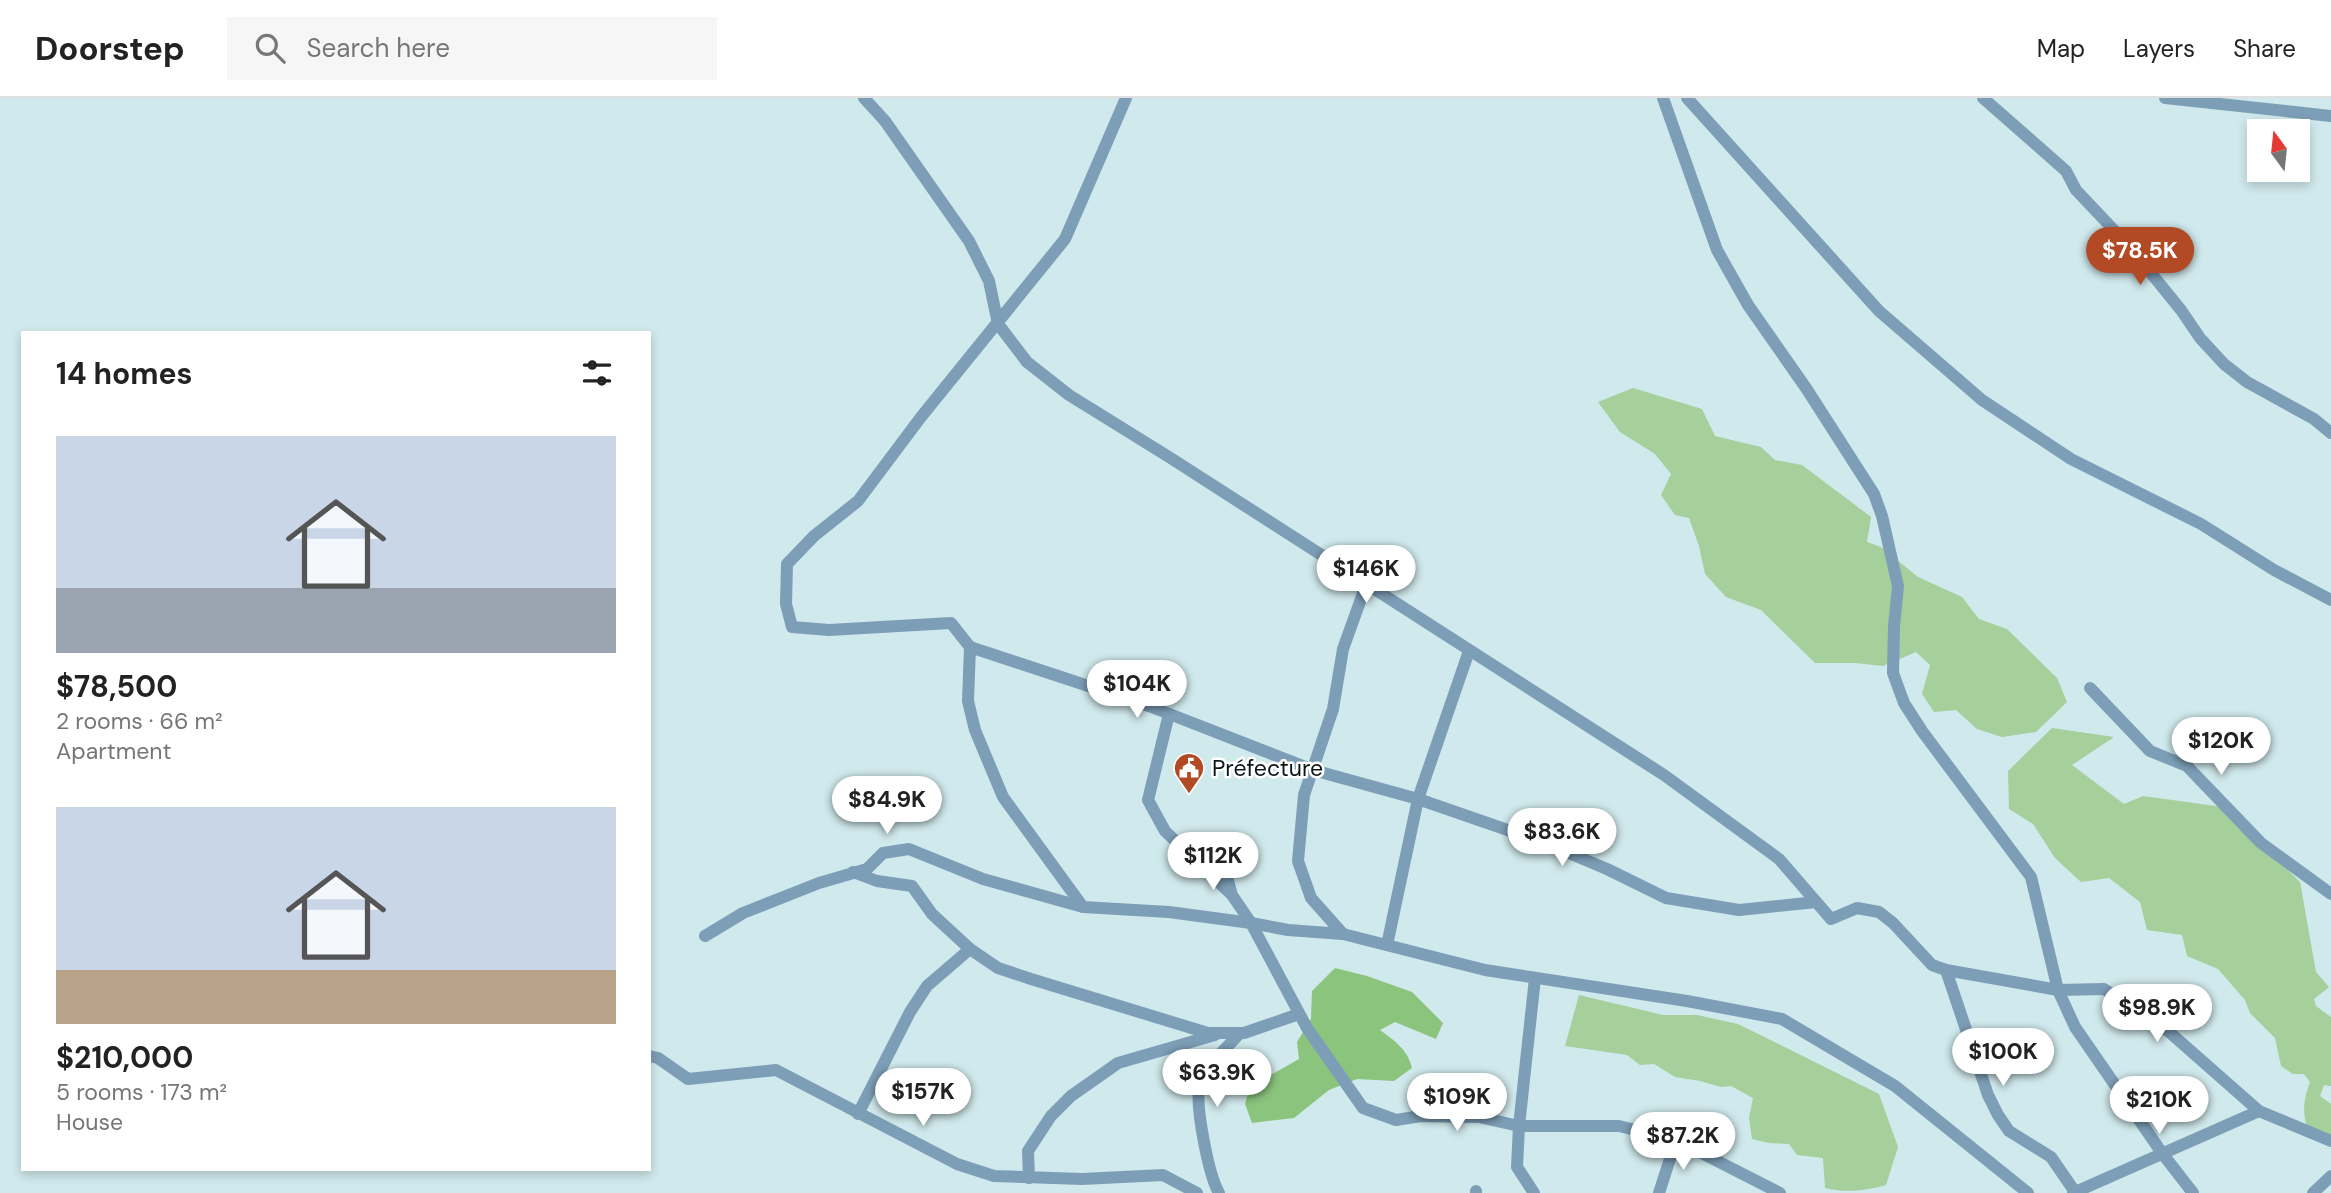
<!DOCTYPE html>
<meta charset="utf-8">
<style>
:root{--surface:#fff;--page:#f6f6f6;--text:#222;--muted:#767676;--line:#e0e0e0;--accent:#b14a25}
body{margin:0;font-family:"DM Sans",sans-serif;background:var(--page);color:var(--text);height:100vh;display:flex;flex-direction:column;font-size:26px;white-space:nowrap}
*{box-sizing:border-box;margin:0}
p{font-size:23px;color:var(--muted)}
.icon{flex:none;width:38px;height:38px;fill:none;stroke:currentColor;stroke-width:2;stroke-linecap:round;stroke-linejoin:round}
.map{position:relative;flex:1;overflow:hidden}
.sheet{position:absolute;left:21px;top:233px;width:630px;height:840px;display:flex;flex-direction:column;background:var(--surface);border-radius:0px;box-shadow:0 4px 10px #0003}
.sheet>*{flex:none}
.needle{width:46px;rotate:345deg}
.tools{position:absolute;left:2247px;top:21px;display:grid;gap:14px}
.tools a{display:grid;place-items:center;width:63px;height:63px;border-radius:0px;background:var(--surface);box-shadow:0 4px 10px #0003;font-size:35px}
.price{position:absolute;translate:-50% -60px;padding:0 16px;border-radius:24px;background:#fff;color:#222;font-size:23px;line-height:46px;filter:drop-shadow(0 2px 4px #0008)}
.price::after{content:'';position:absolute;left:50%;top:42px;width:21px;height:16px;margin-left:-10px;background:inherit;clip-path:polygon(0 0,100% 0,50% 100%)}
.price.selected{background:var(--accent);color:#fff}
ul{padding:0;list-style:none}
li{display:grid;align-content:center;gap:14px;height:371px;padding:0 35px}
li span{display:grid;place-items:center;height:217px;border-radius:0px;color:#555}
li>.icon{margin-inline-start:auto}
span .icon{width:126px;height:126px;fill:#fffc;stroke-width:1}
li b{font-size:30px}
h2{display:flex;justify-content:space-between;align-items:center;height:84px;padding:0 35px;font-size:30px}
header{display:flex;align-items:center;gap:42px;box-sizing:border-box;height:98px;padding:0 35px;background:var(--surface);border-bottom:2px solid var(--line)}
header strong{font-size:33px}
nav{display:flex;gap:38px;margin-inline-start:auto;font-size:24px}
.search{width:490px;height:63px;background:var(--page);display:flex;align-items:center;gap:18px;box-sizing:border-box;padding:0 24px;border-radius:0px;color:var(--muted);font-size:26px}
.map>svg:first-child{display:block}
.green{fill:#a5cf9b}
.forest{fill:#8ac47d}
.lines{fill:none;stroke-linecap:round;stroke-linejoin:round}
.street{stroke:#7d9eb7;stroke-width:12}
.labels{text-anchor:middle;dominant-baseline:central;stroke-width:5;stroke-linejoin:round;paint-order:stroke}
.poi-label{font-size:23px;fill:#0e1718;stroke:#fff;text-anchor:start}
</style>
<header>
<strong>Doorstep</strong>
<div class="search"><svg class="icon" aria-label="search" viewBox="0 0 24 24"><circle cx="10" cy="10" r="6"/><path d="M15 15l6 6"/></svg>Search here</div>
<nav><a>Map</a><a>Layers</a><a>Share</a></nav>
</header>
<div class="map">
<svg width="2331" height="1095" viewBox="0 0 2331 1095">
<rect width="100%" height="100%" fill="#d0e9ec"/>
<g class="green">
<path d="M1633 290 1702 311 1715 338 1761 349 1775 362 1802 367 1871 419 1867 444 1881 449 1918 479 1962 499 1979 521 2007 531 2057 580 2067 604 2036 634 2002 639 1977 631 1956 612 1934 614 1922 596 1930 567 1916 554 1883 568 1855 565H1815L1761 512 1726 499 1705 476 1699 448 1689 420 1675 417 1661 397 1671 376 1655 356 1620 334 1598 304Z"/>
<path d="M2052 630 2114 639 2072 667 2124 706 2143 698 2223 709 2300 784 2316 874 2329 889 2314 901 2316 908 2331 919V988L2324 987 2320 998 2331 1006V1037L2307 1030C2302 1012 2304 1001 2310 984L2304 976H2293L2281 968 2275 940 2250 915 2245 902 2218 871 2187 858 2182 837 2147 832 2140 804 2109 780 2081 784 2055 760 2033 726 2009 711 2008 673Z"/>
<path d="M1579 897 1663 917H1697L1738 926 1879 996 1898 1049 1886 1087C1865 1093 1845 1095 1825 1090L1823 1060 1797 1057 1789 1046 1769 1045 1752 1041 1749 1020 1753 1000 1731 988 1721 989 1700 983 1675 979 1654 966 1640 967 1627 957 1565 948Z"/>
</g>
<path class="forest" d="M1335 870 1367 878 1412 894 1443 925 1436 941 1395 924 1380 932C1395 943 1408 952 1412 970L1394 983 1357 981 1329 992 1294 1020 1252 1025 1245 1006 1250 989 1299 961 1297 944 1311 921 1312 893Z"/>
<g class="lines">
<g class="street">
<path d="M864 0 885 23 969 143 989 183 998 226 1027 264 1069 297 1169 359 1664 677 1779 761 1831 821 1857 810 1879 814 1893 825 1932 867 1946 872 2058 892 2104 891 2159 925 2259 1013 2331 1043"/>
<path d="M1126 0 1065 141 921 319 858 403 814 438 787 466 786 506 792 529 829 532 951 525 970 549 968 603 975 632 1003 699 1083 809 1169 814 1251 825 1288 832 1343 836 1485 872 1687 903 1782 921 1895 988 2028 1095"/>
<path d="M1663 0 1717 152 1748 207 1806 290 1874 396 1882 418 1898 488 1894 528 1893 575 1904 605 1922 633 2031 779 2058 892 2075 929 2162 1055 2193 1095"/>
<path d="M1687 0 1879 213 1982 302 2071 361 2201 426 2274 472 2331 502"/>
<path d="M1983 0 2066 73 2076 92 2129 148 2181 212 2200 240 2224 266 2247 284 2314 321 2331 335"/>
<path d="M2165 0 2331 18"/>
<path d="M970 549 1149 608 1313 672 1418 701 1545 745 1607 771 1666 800 1739 812 1816 804"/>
<path d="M2090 590 2150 653 2187 668 2261 745 2331 796"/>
<path d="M1169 616 1148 702 1165 733 1232 797"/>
<path d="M1217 743 1232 797 1251 825 1307 930 1363 1010 1396 1022 1421 1018 1479 1019 1519 1028H1619L1676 1042 1780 1095"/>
<path d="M853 774 877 783 912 788 932 816 970 851 998 870 1031 881 1208 935H1244L1299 916"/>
<path d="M1343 836 1311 800 1298 763 1304 697 1333 611 1343 551 1366 487"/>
<path d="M705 838 743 815 819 785 867 771 883 755 909 751 983 781 1083 809"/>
<path d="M1387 847 1418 701 1469 553"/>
<path d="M1946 872 1988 997 1998 1017 2009 1033 2051 1059 2075 1094"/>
<path d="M649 958 658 960 688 981 776 972 957 1066 994 1078 1082 1081 1163 1077 1197 1095"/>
<path d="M858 1016 910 914 927 888 970 851"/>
<path d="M1029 1080 1028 1053 1051 1018 1071 998 1118 965 1215 937"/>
<path d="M1219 1095C1209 1078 1194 1005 1200 987 1206 967 1226 951 1240 935"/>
<path d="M1476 1095V1093"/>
<path d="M1534 1095 1517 1069 1519 1028 1535 880"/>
<path d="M1659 1095 1676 1042"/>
<path d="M2073 1095 2259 1013"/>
<path d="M2313 1095 2331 1078"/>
</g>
</g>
<defs>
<g id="civic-pin" transform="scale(1.575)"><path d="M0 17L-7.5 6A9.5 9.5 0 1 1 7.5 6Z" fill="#b14a25" stroke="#fff"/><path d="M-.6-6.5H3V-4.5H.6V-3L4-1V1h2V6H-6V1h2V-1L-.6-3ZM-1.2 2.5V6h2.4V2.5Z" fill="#fff"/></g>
</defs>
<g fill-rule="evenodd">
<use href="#civic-pin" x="1189" y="670"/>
</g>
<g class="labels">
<g class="poi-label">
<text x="1212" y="670">Préfecture</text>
</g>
</g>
</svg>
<div class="tools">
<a><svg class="needle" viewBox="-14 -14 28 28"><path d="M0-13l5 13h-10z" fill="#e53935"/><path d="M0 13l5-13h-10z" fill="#767676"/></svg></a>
</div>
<b class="price selected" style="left:2140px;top:189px">$78.5K</b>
<b class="price" style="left:1366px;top:507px">$146K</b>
<b class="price" style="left:1137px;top:622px">$104K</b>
<b class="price" style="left:2221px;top:679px">$120K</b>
<b class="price" style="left:887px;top:738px">$84.9K</b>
<b class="price" style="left:1562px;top:770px">$83.6K</b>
<b class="price" style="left:1213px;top:794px">$112K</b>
<b class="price" style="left:2157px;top:946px">$98.9K</b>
<b class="price" style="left:2003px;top:990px">$100K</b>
<b class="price" style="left:1217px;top:1011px">$63.9K</b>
<b class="price" style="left:923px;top:1030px">$157K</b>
<b class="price" style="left:1457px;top:1035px">$109K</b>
<b class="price" style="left:2159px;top:1038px">$210K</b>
<b class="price" style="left:1683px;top:1074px">$87.2K</b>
<section class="sheet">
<h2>14 homes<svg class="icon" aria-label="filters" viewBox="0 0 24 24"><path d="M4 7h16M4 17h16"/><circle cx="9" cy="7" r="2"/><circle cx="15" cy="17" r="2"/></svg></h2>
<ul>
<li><span style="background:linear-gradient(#c9d6e8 70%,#9aa5b1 0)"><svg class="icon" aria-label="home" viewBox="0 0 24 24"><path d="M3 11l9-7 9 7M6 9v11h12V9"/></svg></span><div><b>$78,500</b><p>2 rooms · 66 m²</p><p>Apartment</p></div></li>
<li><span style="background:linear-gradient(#c9d6e8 75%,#b9a48a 0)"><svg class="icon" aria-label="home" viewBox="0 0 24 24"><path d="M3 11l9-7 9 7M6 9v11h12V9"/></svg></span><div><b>$210,000</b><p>5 rooms · 173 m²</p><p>House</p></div></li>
</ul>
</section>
</div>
